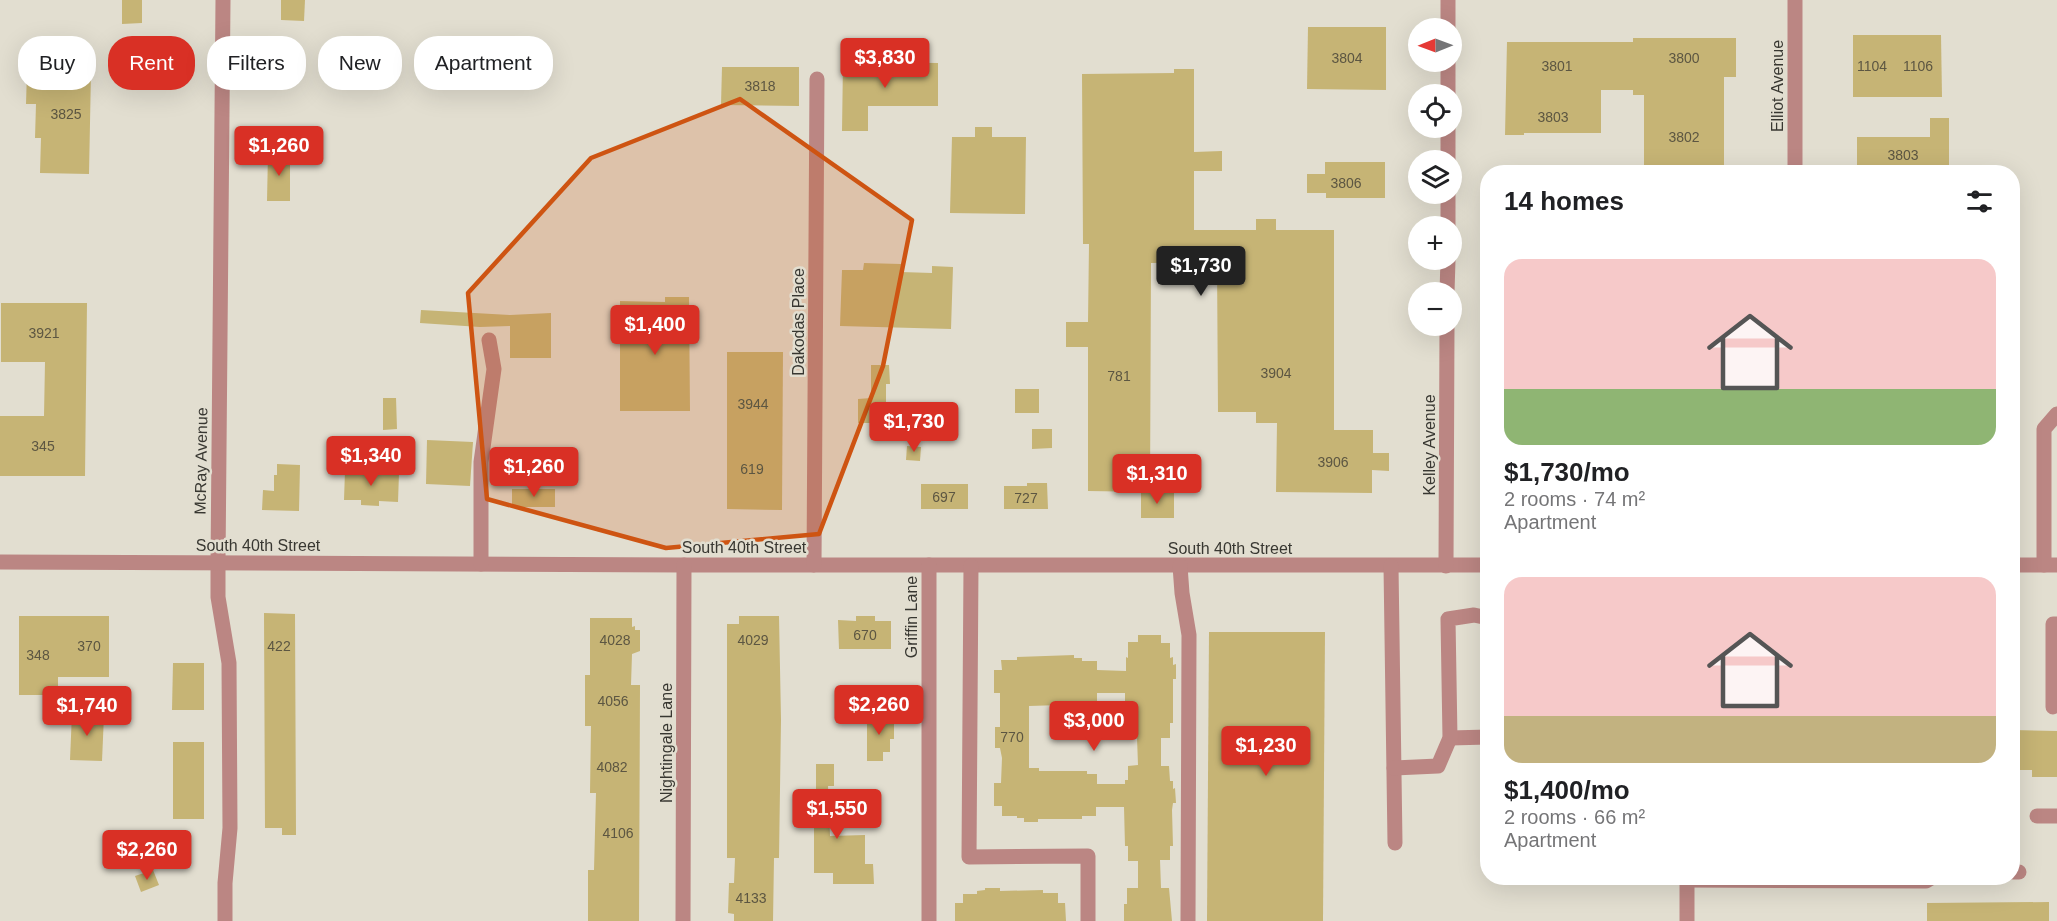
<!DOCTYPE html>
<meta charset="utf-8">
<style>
:root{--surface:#fff;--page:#f6f6f6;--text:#202124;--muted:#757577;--accent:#d93025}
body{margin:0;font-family:Arial,sans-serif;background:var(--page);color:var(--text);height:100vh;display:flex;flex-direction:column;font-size:22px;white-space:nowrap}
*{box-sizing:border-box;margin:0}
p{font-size:20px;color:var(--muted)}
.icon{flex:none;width:33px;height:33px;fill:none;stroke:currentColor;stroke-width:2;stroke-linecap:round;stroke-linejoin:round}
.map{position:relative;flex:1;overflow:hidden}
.sheet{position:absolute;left:1480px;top:165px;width:540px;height:720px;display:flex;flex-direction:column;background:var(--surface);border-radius:24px;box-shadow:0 6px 24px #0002}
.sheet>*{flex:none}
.hud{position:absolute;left:18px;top:36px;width:570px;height:54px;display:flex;gap:12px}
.needle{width:39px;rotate:269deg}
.controls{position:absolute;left:1408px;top:18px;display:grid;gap:12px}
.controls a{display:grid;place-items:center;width:54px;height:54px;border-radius:50%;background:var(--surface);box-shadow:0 6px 24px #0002;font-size:30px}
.price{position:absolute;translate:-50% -51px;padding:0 14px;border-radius:6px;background:var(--accent);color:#fff;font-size:20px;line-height:39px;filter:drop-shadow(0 2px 3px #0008)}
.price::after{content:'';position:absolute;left:50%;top:36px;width:18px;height:14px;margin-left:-9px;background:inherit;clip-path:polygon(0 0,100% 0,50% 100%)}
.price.current{background:#222;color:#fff}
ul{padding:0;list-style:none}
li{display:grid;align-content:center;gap:12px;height:318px;padding:0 24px}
li span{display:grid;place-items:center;height:186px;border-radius:18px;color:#555}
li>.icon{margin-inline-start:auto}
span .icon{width:108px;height:108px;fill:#fffc;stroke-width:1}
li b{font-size:26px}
h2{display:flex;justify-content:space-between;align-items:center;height:72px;padding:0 24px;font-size:26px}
.chip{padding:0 21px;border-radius:24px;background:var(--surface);box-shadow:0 6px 24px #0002;font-size:21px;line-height:54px}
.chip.current{background:var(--accent);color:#fff}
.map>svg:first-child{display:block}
.building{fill:#c6b475;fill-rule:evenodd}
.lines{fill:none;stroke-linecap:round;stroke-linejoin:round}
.minor{stroke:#bb8683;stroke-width:15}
.marked{fill:#ce5412;fill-opacity:0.2;stroke:#ce5412;stroke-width:4.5;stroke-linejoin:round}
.labels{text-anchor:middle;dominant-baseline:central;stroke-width:5;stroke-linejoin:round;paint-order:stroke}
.number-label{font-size:14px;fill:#5c5642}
.street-label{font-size:16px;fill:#383731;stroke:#e2ded0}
</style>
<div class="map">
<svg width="2057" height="921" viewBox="0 0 2057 921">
<rect width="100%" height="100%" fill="#e2ded0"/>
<g class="building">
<path d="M122 0H142V23L122 24Z"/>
<path d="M281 0H305L304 21 281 20Z"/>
<path d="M1308 27H1386V90L1307 89Z"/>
<path d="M1853 35H1941L1942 97H1853Z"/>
<path d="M1633 38H1736V77H1724V172H1644V95H1633V90H1601V133H1524V135H1505L1507 42H1633Z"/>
<path d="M843 62 938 63V106H868V131H842Z"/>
<path d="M722 67H799V106L721 105Z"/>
<path d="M1174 69H1194V152L1222 151V171H1194V230H1256V219H1276V230H1334V430H1373V453H1389V471L1372 470V493L1276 492 1277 423H1256V412H1218L1217 262 1151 263 1150 492 1088 491V347H1066V322H1088L1089 244H1083L1082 74 1174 73Z"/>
<path d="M27 71 91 72 89 174 40 173 41 138H35L36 104H26Z"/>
<path d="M1930 118H1949V172H1857V137H1930Z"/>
<path d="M975 127H992V137H1026L1025 214 950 213 952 137H975Z"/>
<path d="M268 153H290V201H267Z"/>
<path d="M1325 162H1385V198H1326V193H1307V174H1325Z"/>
<path d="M864 263 901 264V272L932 273V266L953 267 951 329 840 326 842 270H863Z"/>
<path d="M665 297H689L690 411H620V301L665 302Z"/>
<path d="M1 303H87L85 476H0V416H44L45 362H1Z"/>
<path d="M421 310 510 315 551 313V358H510V326L480 327 420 323Z"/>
<path d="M727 352H783L782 510 727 509Z"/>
<path d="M871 365H889L890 384H886V423H858V399L871 398Z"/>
<rect x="1015" y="389" width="24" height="24"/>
<path d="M383 398H396L397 429 383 430Z"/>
<path d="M1032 429H1052V448L1032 449Z"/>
<path d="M427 440 473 442 470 486 426 484Z"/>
<path d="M907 446 921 447 920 461 906 460Z"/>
<path d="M277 464 300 465 299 511 262 510 263 490 274 491V475H277Z"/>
<path d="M345 471 399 473 398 502 379 501V506L361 505V500H344Z"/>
<path d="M1027 483H1047L1048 509H1004V486H1027Z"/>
<rect x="921" y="484" width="47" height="25"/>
<rect x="512" y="489" width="43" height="18"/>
<path d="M1141 492 1174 493V518H1141Z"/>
<path d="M264 613 295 614 296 835H282V828H265Z"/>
<path d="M19 616H109V677H58V695H19Z"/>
<path d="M739 616H779L781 720 779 858H774L773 921H734V914L728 913 729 883H734L735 858H727V624H739Z"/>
<path d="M856 616H875V621H891V649H839L838 620 856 621Z"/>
<path d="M590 618H632V627L635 626V630H640V651L632 654 631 685H640L639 921H588V870H594L596 793H590L591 726H585V675H590Z"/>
<path d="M1209 632H1325L1323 921H1207Z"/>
<path d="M1138 635H1161V643H1170V658L1173 657V665L1176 664V679H1173V723H1170V738H1161V766H1169L1170 781H1173V789L1175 788 1176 803H1173L1172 810 1173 846H1170V860H1160L1161 888H1169L1172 921H1124V904H1127V888H1138V861H1128V846H1125L1124 807H1096V816H1082V819H1038V822H1024V818H1017V816H1002V806H994V783H1001L1002 758 1000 748H995V727H1000V693H994V670H1002L1001 660H1017V657L1074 655V658H1082V661H1097V670L1126 671V657L1128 658V642H1138ZM1097 693H1125V723H1128V737H1137L1138 765 1128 766V780H1125V784H1097V774H1087V771H1039V768H1029V706L1061 705V708H1074V705H1082V703H1097Z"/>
<path d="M173 663H204V710H172Z"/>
<path d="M72 713 104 715 102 761 70 760Z"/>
<path d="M867 715H894V739H890V752H883V761H867Z"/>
<path d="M2013 730 2057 731V777H2032V770H2013Z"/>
<rect x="173" y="742" width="31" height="77"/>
<path d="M816 764H834V786H828L830 836 865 835V864H873L874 884H833V873H814V808H816Z"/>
<path d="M153 870 159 885 141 892 135 876Z"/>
<path d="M985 888H1000V891L1043 890V893H1058V903H1065L1066 921H955V903H963V894H977V891L985 890Z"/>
<path d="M2049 902V921H1927V903Z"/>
</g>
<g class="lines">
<g class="minor">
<path d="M223 0 218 563V597L229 663 230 828 225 883V921"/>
<path d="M1448 28V0"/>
<path d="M1448 94V62"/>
<path d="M1448 160V128"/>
<path d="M1795 172V0"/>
<path d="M1448 226V194"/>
<path d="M1447 292 1448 260"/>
<path d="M0 562 684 565H1488"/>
<path d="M481 564V462L494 369 489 340"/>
<path d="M814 565 817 79"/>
<path d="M2013 565H2057"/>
<path d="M2044 565V429L2057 414"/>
<path d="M971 566 969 857 1088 856V921"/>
<path d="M1180 566 1182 593 1189 635 1188 921"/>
<path d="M1391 566 1395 843"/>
<path d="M1446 566 1447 326"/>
<path d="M2053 707V624H2057"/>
<path d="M1450 738 1488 737"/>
<path d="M1394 768 1438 766 1450 738 1448 619 1474 615 1488 618"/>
<path d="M2037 816H2057"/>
<path d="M2013 872H2019"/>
<path d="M1687 880 1926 881 1931 878"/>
<path d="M683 921 684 565"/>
<path d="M929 921V565"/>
<path d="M1687 921V878"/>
</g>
</g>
<path class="marked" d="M740 99 912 220 883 366 819 534 666 548 487 499 468 293 591 158Z"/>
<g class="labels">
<g class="number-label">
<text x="1347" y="58">3804</text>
<text x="1684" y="58">3800</text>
<text x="1557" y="66">3801</text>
<text x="1872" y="66">1104</text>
<text x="1918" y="66">1106</text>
<text x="760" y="86">3818</text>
<text x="66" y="114">3825</text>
<text x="1553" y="117">3803</text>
<text x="1684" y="137">3802</text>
<text x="1903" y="155">3803</text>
<text x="1346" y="183">3806</text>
<text x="44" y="333">3921</text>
<text x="1276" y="373">3904</text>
<text x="1119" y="376">781</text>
<text x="753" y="404">3944</text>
<text x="43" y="446">345</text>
<text x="1333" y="462">3906</text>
<text x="752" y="469">619</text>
<text x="944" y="497">697</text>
<text x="1026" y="498">727</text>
<text x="865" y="635">670</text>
<text x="615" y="640">4028</text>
<text x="753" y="640">4029</text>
<text x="89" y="646">370</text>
<text x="279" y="646">422</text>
<text x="38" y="655">348</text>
<text x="613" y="701">4056</text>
<text x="1012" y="737">770</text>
<text x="612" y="767">4082</text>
<text x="618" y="833">4106</text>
<text x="751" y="898">4133</text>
</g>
<g class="street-label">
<text transform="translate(1777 86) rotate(-90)">Elliot Avenue</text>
<text transform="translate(798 322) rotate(-90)">Dakodas Place</text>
<text transform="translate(1429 445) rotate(-90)">Kelley Avenue</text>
<text transform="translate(201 461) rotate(-89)">McRay Avenue</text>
<text x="258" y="545">South 40th Street</text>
<text x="744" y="547">South 40th Street</text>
<text x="1230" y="548">South 40th Street</text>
<text transform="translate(911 617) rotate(-90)">Griffin Lane</text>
<text transform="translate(666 743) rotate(-90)">Nightingale Lane</text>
</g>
</g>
</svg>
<div class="controls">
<a><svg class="needle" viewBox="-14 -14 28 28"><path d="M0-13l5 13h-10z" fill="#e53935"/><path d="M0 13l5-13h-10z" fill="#757577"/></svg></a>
<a><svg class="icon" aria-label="locate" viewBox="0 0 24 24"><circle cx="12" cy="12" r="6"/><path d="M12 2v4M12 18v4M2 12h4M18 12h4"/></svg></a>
<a><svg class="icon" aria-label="layers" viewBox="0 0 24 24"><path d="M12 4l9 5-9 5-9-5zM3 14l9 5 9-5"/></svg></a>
<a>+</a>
<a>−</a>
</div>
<b class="price" style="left:885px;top:89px">$3,830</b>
<b class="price" style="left:279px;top:177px">$1,260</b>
<b class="price current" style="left:1201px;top:297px">$1,730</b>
<b class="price" style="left:655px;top:356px">$1,400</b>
<b class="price" style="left:914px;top:453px">$1,730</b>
<b class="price" style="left:371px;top:487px">$1,340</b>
<b class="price" style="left:534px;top:498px">$1,260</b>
<b class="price" style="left:1157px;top:505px">$1,310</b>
<b class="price" style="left:879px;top:736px">$2,260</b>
<b class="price" style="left:87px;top:737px">$1,740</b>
<b class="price" style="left:1094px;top:752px">$3,000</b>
<b class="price" style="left:1266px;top:777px">$1,230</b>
<b class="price" style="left:837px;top:840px">$1,550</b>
<b class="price" style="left:147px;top:881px">$2,260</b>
<div class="hud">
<a class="chip">Buy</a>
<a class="chip current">Rent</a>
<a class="chip">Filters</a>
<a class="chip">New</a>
<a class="chip">Apartment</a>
</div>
<section class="sheet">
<h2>14 homes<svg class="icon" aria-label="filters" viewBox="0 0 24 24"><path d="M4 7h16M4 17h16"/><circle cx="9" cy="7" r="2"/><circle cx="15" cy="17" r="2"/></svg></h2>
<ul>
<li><span style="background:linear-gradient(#f6c9c9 70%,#8fb573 0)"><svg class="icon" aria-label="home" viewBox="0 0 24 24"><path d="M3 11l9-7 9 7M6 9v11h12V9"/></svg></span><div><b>$1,730/mo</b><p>2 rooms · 74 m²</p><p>Apartment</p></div></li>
<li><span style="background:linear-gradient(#f6c9c9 75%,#c2b280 0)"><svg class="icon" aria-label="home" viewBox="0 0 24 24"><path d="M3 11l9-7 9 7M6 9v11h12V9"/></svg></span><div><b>$1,400/mo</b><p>2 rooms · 66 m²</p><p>Apartment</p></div></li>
</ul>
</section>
</div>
